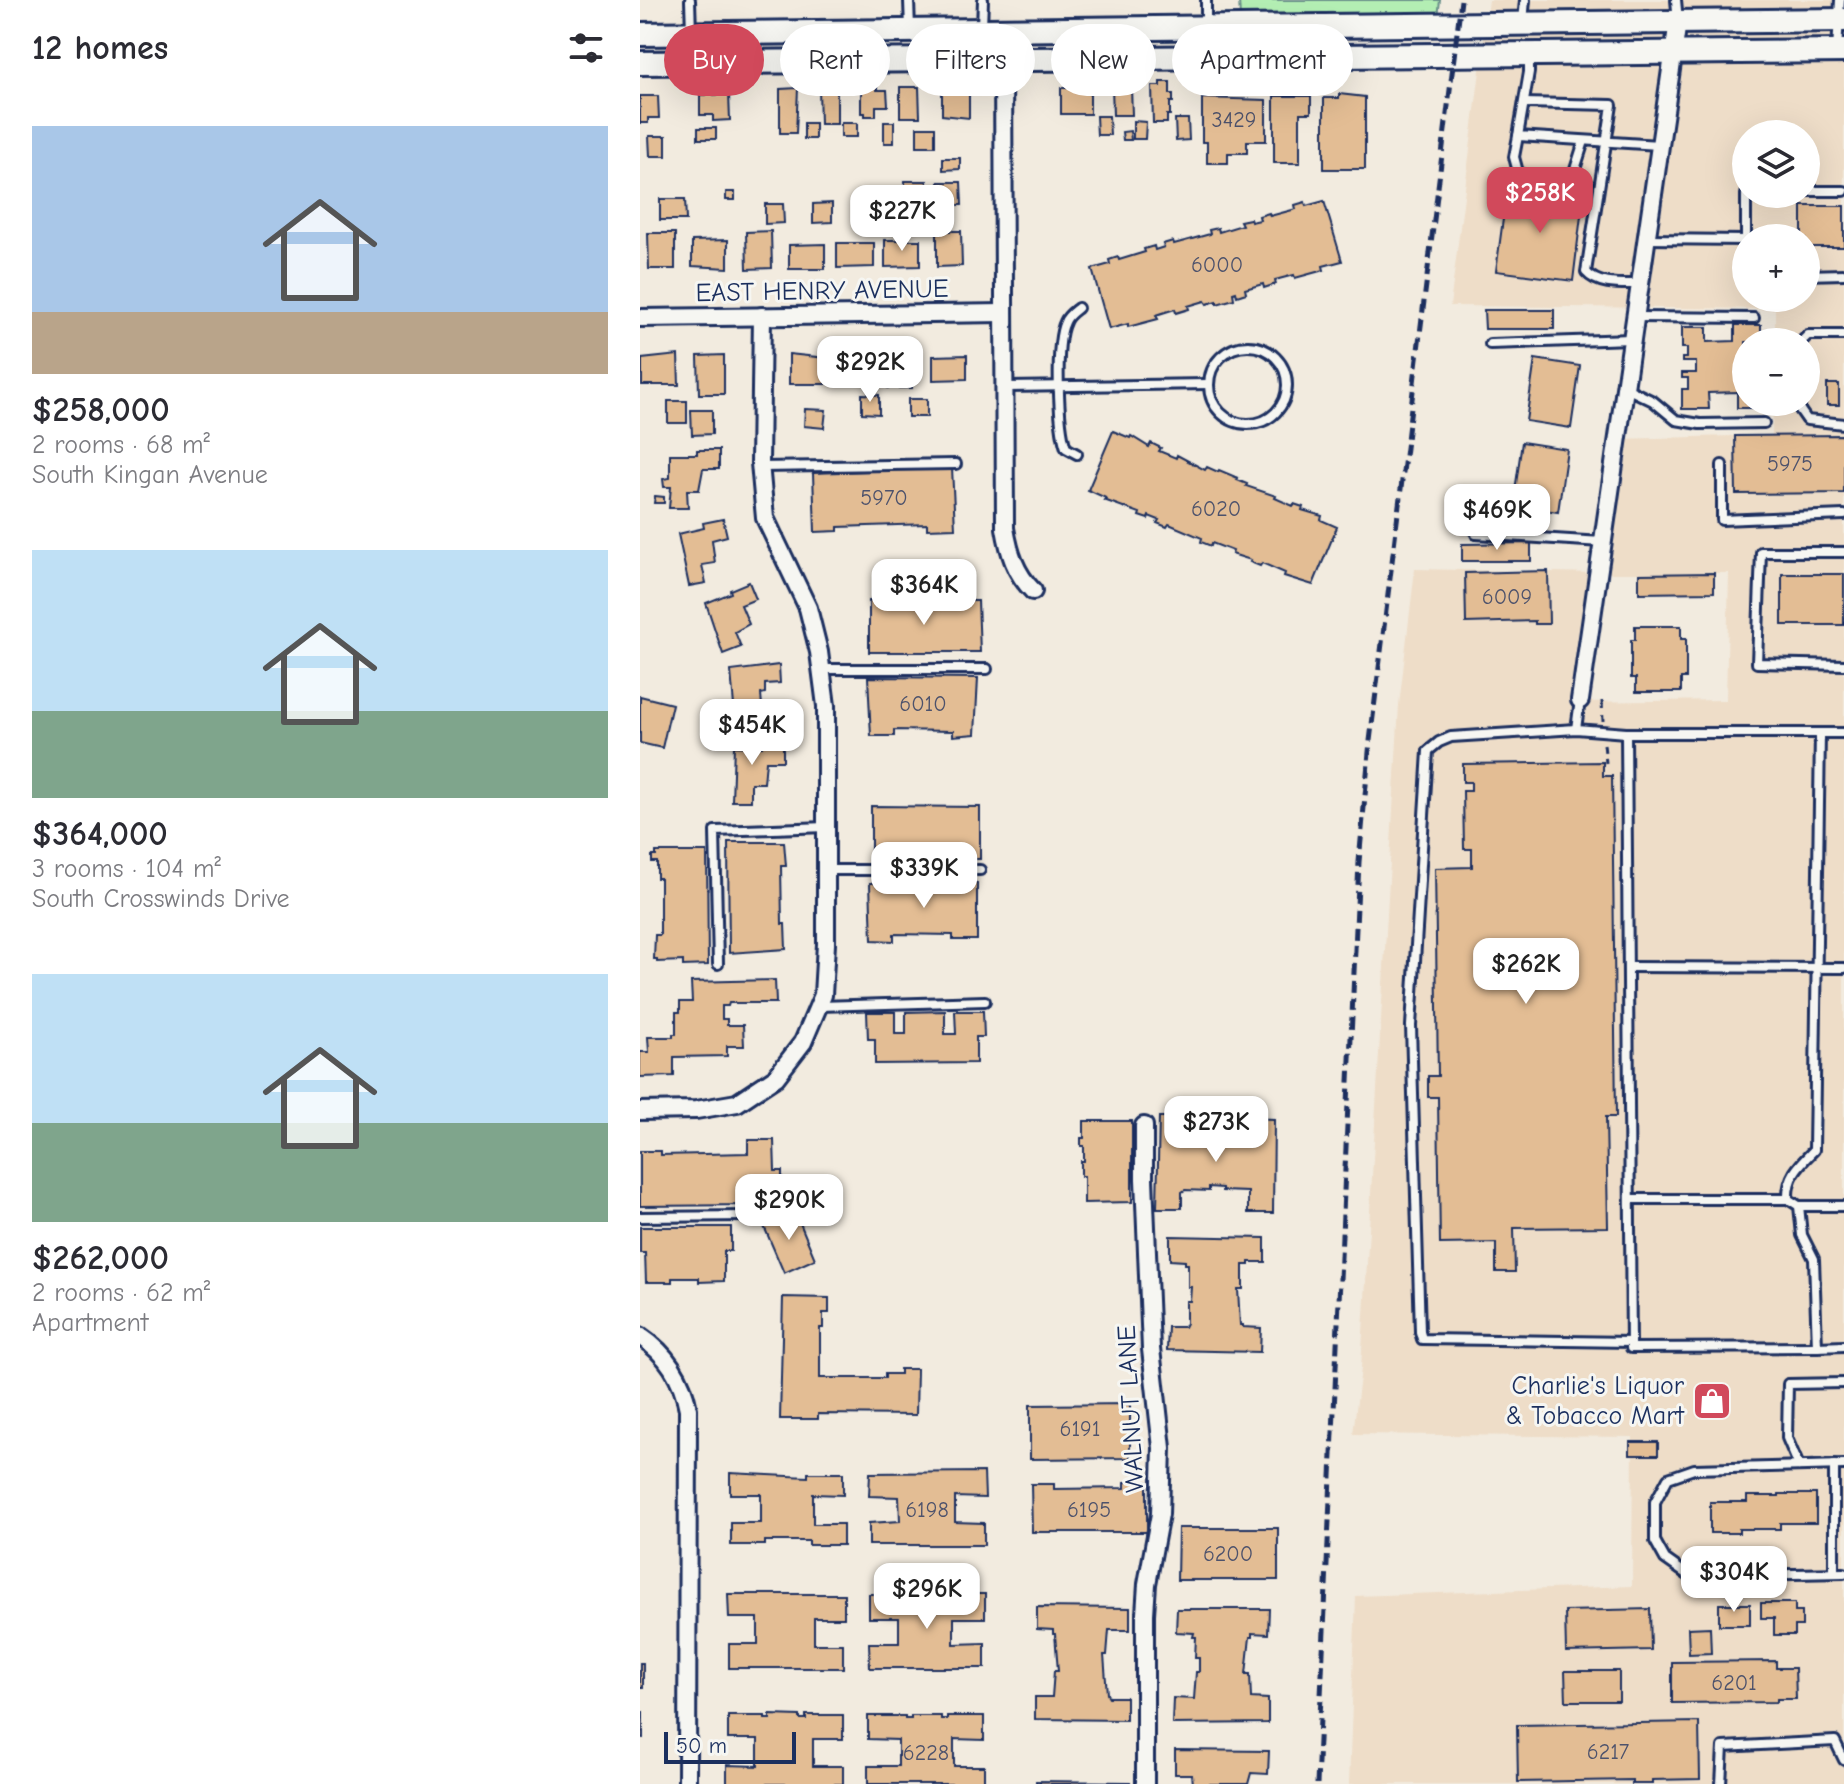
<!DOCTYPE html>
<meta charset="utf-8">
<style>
:root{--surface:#fff;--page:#f7f7f7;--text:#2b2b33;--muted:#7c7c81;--accent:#d1495b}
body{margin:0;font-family:"Comic Neue",sans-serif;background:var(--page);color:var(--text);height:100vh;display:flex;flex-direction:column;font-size:30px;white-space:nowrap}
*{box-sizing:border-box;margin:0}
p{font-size:26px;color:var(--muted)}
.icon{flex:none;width:44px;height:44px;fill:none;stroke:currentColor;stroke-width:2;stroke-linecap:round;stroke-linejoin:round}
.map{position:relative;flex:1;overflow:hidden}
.details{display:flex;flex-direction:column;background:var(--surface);width:640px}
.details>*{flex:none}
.top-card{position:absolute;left:24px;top:24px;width:760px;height:72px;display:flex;gap:16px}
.controls{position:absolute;left:1092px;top:120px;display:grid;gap:16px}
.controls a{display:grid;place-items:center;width:88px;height:88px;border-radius:50%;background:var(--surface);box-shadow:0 8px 32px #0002;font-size:40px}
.scale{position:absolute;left:24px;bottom:20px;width:132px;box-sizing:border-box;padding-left:8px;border:4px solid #1b2f5e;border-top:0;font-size:22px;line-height:28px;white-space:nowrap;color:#1b2f5e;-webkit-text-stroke:6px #f6f6f2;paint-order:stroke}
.price{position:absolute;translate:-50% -68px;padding:0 18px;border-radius:16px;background:#fff;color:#222;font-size:26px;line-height:52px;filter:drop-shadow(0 2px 4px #0008)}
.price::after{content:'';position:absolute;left:50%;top:48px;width:24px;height:18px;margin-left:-12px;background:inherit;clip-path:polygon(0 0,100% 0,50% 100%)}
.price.on{background:var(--accent);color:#fff}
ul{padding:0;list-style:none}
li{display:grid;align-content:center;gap:16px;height:424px;padding:0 32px}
li span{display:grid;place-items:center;height:248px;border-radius:0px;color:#555}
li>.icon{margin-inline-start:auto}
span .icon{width:144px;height:144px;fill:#fffc;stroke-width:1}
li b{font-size:34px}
h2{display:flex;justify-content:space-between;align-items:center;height:96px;padding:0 32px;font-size:34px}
.tag{padding:0 28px;border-radius:36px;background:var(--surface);box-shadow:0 8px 32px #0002;font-size:28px;line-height:72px}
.tag.on{background:var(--accent);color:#fff}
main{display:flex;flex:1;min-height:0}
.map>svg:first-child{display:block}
.built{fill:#eeddc8;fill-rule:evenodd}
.green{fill:#b3eeb3;stroke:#678e88;stroke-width:2}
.building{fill:#e3bd94;stroke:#1b2f5e;stroke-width:2}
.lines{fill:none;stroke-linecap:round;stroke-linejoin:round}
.lane-casing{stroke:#1b2f5e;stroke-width:14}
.street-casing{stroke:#1b2f5e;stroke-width:22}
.secondary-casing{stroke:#1b2f5e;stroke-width:28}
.path{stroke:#1b2f5e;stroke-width:3;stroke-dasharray:8 6;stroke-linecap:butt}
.lane{stroke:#f6f6f2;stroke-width:8}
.street{stroke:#f6f6f2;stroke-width:16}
.secondary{stroke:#f6f6f2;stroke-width:22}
.rail{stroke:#1b2f5e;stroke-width:5;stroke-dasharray:12 6;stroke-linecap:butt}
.labels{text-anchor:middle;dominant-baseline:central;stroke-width:6;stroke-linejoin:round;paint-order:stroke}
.number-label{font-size:22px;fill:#4d526c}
.street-label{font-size:26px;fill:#1b2f5e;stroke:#f6f6f2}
.poi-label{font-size:26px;fill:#1b2f5e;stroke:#f6f6f2;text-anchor:end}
</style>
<main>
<section class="details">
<h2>12 homes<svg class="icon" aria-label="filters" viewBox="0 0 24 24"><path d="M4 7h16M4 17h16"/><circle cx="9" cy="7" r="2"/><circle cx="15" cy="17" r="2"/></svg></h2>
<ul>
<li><span style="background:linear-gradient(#a9c7e8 75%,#b9a48a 0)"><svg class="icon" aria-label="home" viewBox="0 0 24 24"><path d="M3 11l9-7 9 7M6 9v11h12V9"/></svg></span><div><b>$258,000</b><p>2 rooms · 68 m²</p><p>South Kingan Avenue</p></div></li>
<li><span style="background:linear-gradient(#bfe0f5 65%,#7fa58c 0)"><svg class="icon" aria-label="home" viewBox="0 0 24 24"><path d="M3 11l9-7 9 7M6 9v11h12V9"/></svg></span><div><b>$364,000</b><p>3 rooms · 104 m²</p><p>South Crosswinds Drive</p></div></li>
<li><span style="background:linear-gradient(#bfe0f5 60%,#7fa58c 0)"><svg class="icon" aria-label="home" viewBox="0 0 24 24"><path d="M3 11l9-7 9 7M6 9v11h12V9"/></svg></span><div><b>$262,000</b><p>2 rooms · 62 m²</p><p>Apartment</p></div></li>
</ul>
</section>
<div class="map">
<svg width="1204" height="1784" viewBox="0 0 1204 1784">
<rect width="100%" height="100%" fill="#f2ebdf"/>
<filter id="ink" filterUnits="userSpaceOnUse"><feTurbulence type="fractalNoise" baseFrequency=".0125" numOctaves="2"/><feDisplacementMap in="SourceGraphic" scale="16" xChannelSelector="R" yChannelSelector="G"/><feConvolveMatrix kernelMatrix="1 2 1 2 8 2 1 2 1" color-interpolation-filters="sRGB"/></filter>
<g filter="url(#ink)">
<path class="built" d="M849 0H1204V1784H709L716 1596 992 1586 993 1437 713 1434 721 1368 759 705 775 569 958 573 978 439 1132 435 1133 402H1166V342H1135V309L810 306ZM1106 134H1166V194H1106ZM1106 238H1166V298H1106ZM958 573H1089L1086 700 939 702Z"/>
<path class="green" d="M599 0H800L798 17 600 18Z"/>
<g class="building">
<path d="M520 82H530V94H533V102H530V115H527V123H513L512 86H520Z"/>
<path d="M237 86V90H247L248 106H236V116H225V113H221V87Z"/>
<path d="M260 87H279L280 117H260Z"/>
<path d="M310 87H319V91H329V118L302 115V89H310Z"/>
<path d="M472 87H491L492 115H473Z"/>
<path d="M158 88 156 133H140V89Z"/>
<path d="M179 88H197V124H180Z"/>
<rect x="421" y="88" width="29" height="26"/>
<path d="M66 91H74V95L89 94 90 120 73 121V115H60V95H66Z"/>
<path d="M699 94 725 97V169H684V98H699Z"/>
<path d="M0 96H18L19 118H8V123H0Z"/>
<path d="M634 96H671V113H660V163H634Z"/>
<path d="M562 98 626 100V141H607V153H588V163H567V142H562Z"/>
<path d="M456 116H469L470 135H457Z"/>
<path d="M535 119H548L549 140 536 141Z"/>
<path d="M493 121 506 122 505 139H493Z"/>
<rect x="244" y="122" width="10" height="21"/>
<rect x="164" y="123" width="11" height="16"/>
<rect x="201" y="123" width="16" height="14"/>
<rect x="277" y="127" width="18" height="19"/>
<rect x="58" y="128" width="18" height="11"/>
<path d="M490 131 491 140H483L482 132Z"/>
<path d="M9 136H26V156H10Z"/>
<path d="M303 158H320V169L303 170Z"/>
<path d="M265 181H287V202L265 203Z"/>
<path d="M299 182H321L322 205H300Z"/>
<path d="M867 189 943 199 933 281 856 271Z"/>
<rect x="86" y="192" width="9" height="8"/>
<path d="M20 199H45L46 220H20Z"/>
<path d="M684 201 702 261 683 266 684 270 655 278 654 275 635 280 636 284 624 288 623 284 605 289 606 293 597 296 596 292 593 293 594 299 577 304V301L567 304 565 301 548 306 549 309 536 313 535 309 516 315 518 319 488 327V324L469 329 452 269 470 264 469 260 478 257 479 260 505 252 504 249 514 246 515 250 524 247 523 244 533 241 534 244 570 234 569 230 578 228 579 232 602 225 600 221 610 219 611 222 620 220 619 216 629 213 630 216 656 209 655 205 665 202 666 206Z"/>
<path d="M222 202H240V221L222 222Z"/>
<path d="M192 203V222L173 223V204Z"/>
<path d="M125 204H143L144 223 125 224Z"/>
<path d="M1162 206H1204V247H1166V238H1162Z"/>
<path d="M131 231 132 268 107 269 106 232Z"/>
<path d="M297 231H321L322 266 297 267Z"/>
<path d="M8 233H35V269H9Z"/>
<path d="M88 240V268L52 266V241Z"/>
<path d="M245 240H280V266L245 267Z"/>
<path d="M197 243H234V267L197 268Z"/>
<path d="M185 244V269H149V245Z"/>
<path d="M844 310H914V329H845Z"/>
<path d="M1095 325H1121V342H1106V402H1122L1123 408H1097V392L1068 393 1069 409H1042V389H1048V378H1042V373H1056V362H1042V358H1047V348H1042V327H1067V342L1095 341Z"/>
<rect x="197" y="353" width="36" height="24"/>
<path d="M248 353H271L272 388H248Z"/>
<path d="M149 354 186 358V384H149Z"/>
<path d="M38 355 39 385H2V359Z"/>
<path d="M84 355V394H59L58 356Z"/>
<path d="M327 355V379L293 380V356Z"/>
<path d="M895 359 940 366 931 428 886 421Z"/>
<rect x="1187" y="384" width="12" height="21"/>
<path d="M222 394 239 395V414L222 413Z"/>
<rect x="268" y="399" width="19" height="18"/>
<rect x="28" y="401" width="19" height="22"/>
<path d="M165 409 186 410 184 428 164 426Z"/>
<path d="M51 410H72V434L52 435Z"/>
<path d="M473 431 490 438 491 436 509 447 511 443 521 448 519 451 536 458 537 455 565 470 567 467 578 472 579 470 598 478 597 480 607 484 606 486 636 496 635 498 653 506 654 504 663 507 662 510 682 516 681 520 697 527 673 585 644 576 645 573 622 563 620 566 610 562 611 560 592 554 593 551 572 543 571 546 561 542 562 538 529 524 527 527 517 523 519 520 509 516 508 519 499 516 500 513 464 500 466 498 448 490Z"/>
<path d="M1204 435V493L1096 494 1095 436Z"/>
<path d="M882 442 927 449 918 512 873 505Z"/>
<path d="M57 450H79V469H63L59 490H47L48 508H29L31 487H24L23 479 30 478V454H57Z"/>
<path d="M312 468 315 528 287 529V524L198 527V531L175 532 173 473Z"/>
<path d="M15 496 24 497V503H14Z"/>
<path d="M83 519 87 536 72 540 75 563 62 565 66 583 49 586 38 534 64 528 63 523Z"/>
<path d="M891 543V561H822V544Z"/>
<path d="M908 571 909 624H895V621L826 623 825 573Z"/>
<path d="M1074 573V592L999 593V574Z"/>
<rect x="1142" y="574" width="62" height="51"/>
<path d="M109 582 116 599 101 605 109 624 95 632 101 647 83 654 66 603 91 593 90 590Z"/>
<path d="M229 601H338L340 652H229Z"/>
<path d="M995 626H1041V639H1046V678H1041V692H996V678H991V640H995Z"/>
<path d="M139 665 140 683 125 684V693L121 694 122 706 110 707 111 724 92 726 91 707 94 706 91 671Z"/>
<path d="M228 677 338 678 335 734 313 736V731L254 730V736H231Z"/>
<path d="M0 696 32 704 22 748 0 743Z"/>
<path d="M122 743H143V761H126L124 783H111V801H92L94 746 122 747Z"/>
<path d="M963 762V776H972L976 1117H966L968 1227 874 1228 875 1272H856V1243L800 1244 798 1097H788V1076H798L795 868 832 867V849H824L823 791H831V782H823V764Z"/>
<path d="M231 806 340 807V859L231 858Z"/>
<path d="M88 842H144L146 866H141L142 924H145L146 949 89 953Z"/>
<path d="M16 852H67L68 965 43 966V961L17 962V959H14L15 935H20V878H17V862H12V856H16Z"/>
<path d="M230 883H337V940H313V935L254 934V941L232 940Z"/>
<path d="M135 980 136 1003H89L88 1006H82V1019H87V1025H103L104 1046H87V1056L34 1057V1076L0 1077V1052H9L8 1037H33V1034H36V1012H40V1002H52L51 982Z"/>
<path d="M305 1011V1034H316L315 1011H343L344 1037H336V1063L235 1064V1039H228L227 1012H255V1034H266V1012Z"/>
<path d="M519 1117H543V1134H547V1137L568 1139 605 1136 608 1135V1118L634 1119 633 1213H608V1192L582 1191V1188L569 1187V1191L545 1190 542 1192V1208H517Z"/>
<path d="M444 1121H492V1202L444 1203V1176H441V1161H444V1146H441V1138H444Z"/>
<path d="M108 1140H134L135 1171H142V1195H112V1205L0 1206V1151H21V1155L108 1153Z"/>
<path d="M155 1211 175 1259 144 1273 123 1224Z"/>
<path d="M0 1227H91V1251H84V1281L59 1282V1278H32V1282H6L5 1253H0Z"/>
<path d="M530 1236 625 1238V1262H609V1265H603V1289H598L600 1325H603V1327L621 1328 620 1352 527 1350 528 1327H544L546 1323V1301H550L551 1287H548V1264H545V1261L530 1260Z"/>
<path d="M143 1297 189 1298V1313H183V1328H180V1378H245V1374H260V1369H277L276 1415 178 1414V1419H140Z"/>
<path d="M490 1404V1458L390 1459V1405Z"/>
<rect x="990" y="1442" width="28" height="13"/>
<path d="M344 1472 345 1498 315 1497V1522L344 1523V1545H229V1523L260 1521 259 1497 229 1496 230 1473Z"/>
<path d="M90 1473 168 1477V1473H203V1495L173 1494V1524H203V1545H169V1541H125V1545H91V1523H121V1494H90Z"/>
<path d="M485 1482H507V1532H392L391 1484H414V1489L485 1488Z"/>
<path d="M1139 1494H1176V1523H1140V1529H1099V1533H1070V1502H1107V1496H1139Z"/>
<path d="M538 1528H638V1580H537Z"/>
<path d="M88 1594H204V1618H174V1644H203V1668H89V1644H118V1618H89Z"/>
<path d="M229 1594H345V1618H314V1644L345 1643V1668H230L229 1643H259V1618H229Z"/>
<path d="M1121 1603H1155V1611H1162V1626H1155V1635H1134V1618H1121Z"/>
<rect x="1079" y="1604" width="31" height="21"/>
<path d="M397 1607 490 1608V1630H469L467 1655H464L467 1694 469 1697H486V1720L395 1719V1697H412L414 1671H418L415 1634H413V1630L397 1629Z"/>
<path d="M537 1609H629L628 1634 612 1633V1637H610L606 1674H610L611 1698 628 1699V1723L532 1724 533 1698 554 1699 556 1672H559V1658H555L556 1637H553L554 1633 536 1632Z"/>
<path d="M1010 1609 1011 1650 926 1652 925 1611Z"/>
<path d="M1070 1627 1071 1653 1049 1654 1048 1628Z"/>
<path d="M1136 1661V1668H1155L1156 1699H1137V1702L1032 1703V1662Z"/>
<rect x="0" y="1663" width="3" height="25"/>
<path d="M925 1671H979V1701H926Z"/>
<rect x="0" y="1712" width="3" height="26"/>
<path d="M130 1715 160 1716V1719H166V1715H203V1739H173V1766H203V1784H87V1765L118 1766V1739H88V1716H125V1719H130Z"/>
<path d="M228 1716H265V1719H271V1716H301V1719H307V1716H344V1740L314 1739V1766H344V1784H228V1766H258V1740L228 1739Z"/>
<path d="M1059 1722 1060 1779 1012 1780V1784H992V1780L878 1782 877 1725Z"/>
<path d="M535 1750 629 1751 628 1774 611 1773 608 1784H553L552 1774H535Z"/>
<path d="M396 1781 490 1782V1784H396Z"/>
</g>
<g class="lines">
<g class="lane-casing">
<g id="lane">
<path d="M50 0 51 32"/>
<path d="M269 0 270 30"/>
<path d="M566 0V26"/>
<path d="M1036 0 1038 21"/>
<path d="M883 22 885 0"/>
<path d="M342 27 343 0"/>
<path d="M1197 50 1200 0"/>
<path d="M889 56V72L878 136 1019 145"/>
<path d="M884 103 972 105 946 272C958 286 982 284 999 284"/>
<path d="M878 136 874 157 878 172C893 179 917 186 932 179L944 141"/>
<path d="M1166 191H1204"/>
<path d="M1007 239 1106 240"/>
<path d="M1106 275V194"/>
<path d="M1166 275 1204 274"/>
<path d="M996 317 1114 318"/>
<path d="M1161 342 1168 335H1204"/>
<path d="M850 344 991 339"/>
<circle cx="608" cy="385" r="39"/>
<path d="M365 387 568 384"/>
<path d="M986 388 1013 401 1036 420 1060 424 1124 423"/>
<path d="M1160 402V410L1167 420 1204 424"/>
<path d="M437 454 426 448C418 426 415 342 425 322 427 316 433 312 438 308"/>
<path d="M1082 465V520L1204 515"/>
<path d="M121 467 316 464"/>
<path d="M836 534 962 542"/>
<path d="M1204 552H1121L1117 663 1204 665"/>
<path d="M182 669H347"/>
<path d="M936 729 940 700"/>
<path d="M986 733 991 1348 1177 1347"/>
<path d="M1180 733 1174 1150C1159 1165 1147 1176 1148 1199L1159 1206 1162 1235 1174 1259 1177 1347 1204 1346"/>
<path d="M186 870H340"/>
<path d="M78 964 75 831 186 827"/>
<path d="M988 967 1204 968"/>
<path d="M180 1006 345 1001"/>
<path d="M990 1199H1148"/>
<path d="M1159 1206H1204"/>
<path d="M0 1217 109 1216"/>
<path d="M991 1342 782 1339 780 1332 771 1026 788 751 799 742 811 737 936 729 986 733H1204"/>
<path d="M1194 1465V1573"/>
<path d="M1204 1465 1054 1469 1028 1478 1015 1502V1541L1025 1559 1049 1576 1204 1573"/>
<path d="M1159 1466 1147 1438 1148 1384 1204 1383"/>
<path d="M1081 1784 1083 1747 1195 1741 1204 1760"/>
</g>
</g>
<g class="street-casing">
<g id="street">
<path d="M342 29 363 59 365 528C369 552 375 573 393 591"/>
<path d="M0 318 364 313"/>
<path d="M940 700 1038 21"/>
<path d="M0 1111 56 1110 97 1103 136 1077 163 1042 183 995 186 944V706L179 652 168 608 125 518 120 463 122 316"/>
<path d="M504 1126V1179L511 1349 522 1448 520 1514 507 1584 505 1614V1784"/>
<path d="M0 1336C27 1354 42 1377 48 1409L47 1784"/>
</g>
</g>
<g class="secondary-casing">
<g id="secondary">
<path d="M0 34 1204 20"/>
<path d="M0 63 1204 51"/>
</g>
</g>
<g class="path">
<path d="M962 701 963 721"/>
<path d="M964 744 966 763"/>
</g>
<use href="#lane" class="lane"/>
<use href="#street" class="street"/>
<use href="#secondary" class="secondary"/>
<path class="rail" d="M677 1784 719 862 730 741 821 0"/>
</g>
</g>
<defs>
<g id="shop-square" transform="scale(2)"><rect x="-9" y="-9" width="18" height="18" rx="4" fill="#d1495b" stroke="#f6f6f2"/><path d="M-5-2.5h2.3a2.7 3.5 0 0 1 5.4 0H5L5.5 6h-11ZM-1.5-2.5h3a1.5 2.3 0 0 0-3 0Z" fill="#fff"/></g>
</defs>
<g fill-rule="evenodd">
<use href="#shop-square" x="1072" y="1401"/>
</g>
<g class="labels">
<g class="number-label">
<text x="594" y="120">3429</text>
<text x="577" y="265">6000</text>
<text x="1150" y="464">5975</text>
<text x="244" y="498">5970</text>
<text x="576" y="509">6020</text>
<text x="867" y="597">6009</text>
<text x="283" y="704">6010</text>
<text x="440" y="1429">6191</text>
<text x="287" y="1510">6198</text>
<text x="449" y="1510">6195</text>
<text x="588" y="1554">6200</text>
<text x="1094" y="1683">6201</text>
<text x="968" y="1752">6217</text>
<text x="286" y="1753">6228</text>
</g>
<g class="street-label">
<text transform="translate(182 291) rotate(-1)">EAST HENRY AVENUE</text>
<text transform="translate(491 1409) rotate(-93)">WALNUT LANE</text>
</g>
<g class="poi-label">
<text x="1044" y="1386">Charlie's Liquor<tspan x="1044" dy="30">&amp; Tobacco Mart</tspan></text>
</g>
</g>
</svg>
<div class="controls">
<a><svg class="icon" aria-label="layers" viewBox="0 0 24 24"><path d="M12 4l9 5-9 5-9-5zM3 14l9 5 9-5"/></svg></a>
<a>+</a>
<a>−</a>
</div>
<div class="scale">50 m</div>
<b class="price on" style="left:900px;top:235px">$258K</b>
<b class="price" style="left:262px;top:253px">$227K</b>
<b class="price" style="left:230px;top:404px">$292K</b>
<b class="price" style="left:857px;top:552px">$469K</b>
<b class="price" style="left:284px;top:627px">$364K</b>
<b class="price" style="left:112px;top:767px">$454K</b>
<b class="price" style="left:284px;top:910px">$339K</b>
<b class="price" style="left:886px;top:1006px">$262K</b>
<b class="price" style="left:576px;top:1164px">$273K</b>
<b class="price" style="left:149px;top:1242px">$290K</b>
<b class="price" style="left:1094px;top:1614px">$304K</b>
<b class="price" style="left:287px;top:1631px">$296K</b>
<div class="top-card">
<a class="tag on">Buy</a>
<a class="tag">Rent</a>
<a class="tag">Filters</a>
<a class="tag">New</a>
<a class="tag">Apartment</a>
</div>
</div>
</main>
